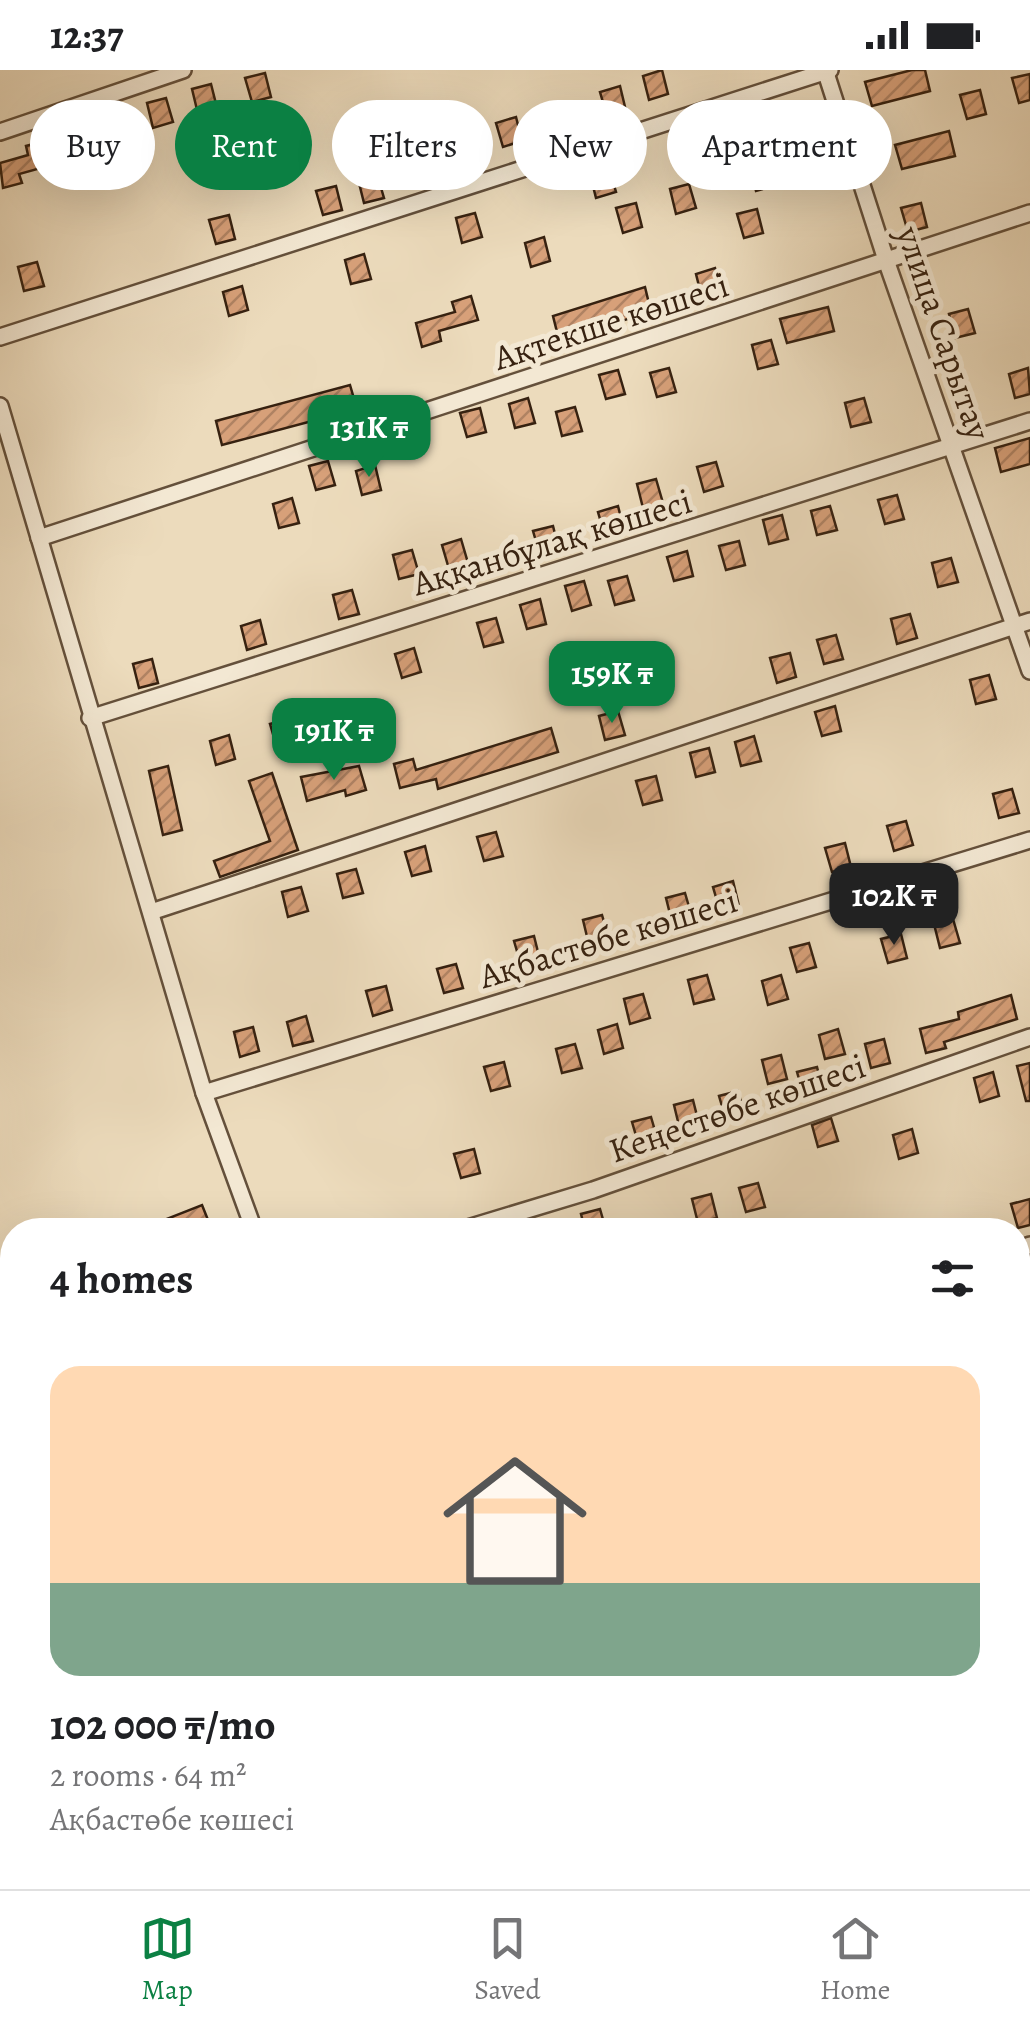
<!DOCTYPE html>
<meta charset="utf-8">
<style>
:root{--surface:#fff;--page:#f6f6f6;--text:#202124;--muted:#757577;--line:#e0e0e0;--accent:#0b8043}
body{margin:0;font-family:Alegreya,serif;background:var(--page);color:var(--text);height:100vh;display:flex;flex-direction:column;font-size:38px;white-space:nowrap}
*{box-sizing:border-box;margin:0}
p{font-size:32px;color:var(--muted)}
.icon{flex:none;width:55px;height:55px;fill:none;stroke:currentColor;stroke-width:2;stroke-linecap:round;stroke-linejoin:round}
.map{position:relative;flex:1;overflow:hidden}
.details{position:absolute;left:0px;top:1148px;width:1030px;height:672px;display:flex;flex-direction:column;background:var(--surface);border-radius:40px 40px 0 0;box-shadow:0 10px 40px #0002}
.details>*{flex:none}
.banner{position:absolute;left:30px;top:30px;width:970px;height:90px;display:flex;gap:20px}
.price{position:absolute;translate:-50% -85px;padding:0 22px;border-radius:20px;background:var(--accent);color:#fff;font-size:32px;line-height:65px;filter:drop-shadow(0 2px 5px #0008)}
.price::after{content:'';position:absolute;left:50%;top:60px;width:30px;height:22px;margin-left:-15px;background:inherit;clip-path:polygon(0 0,100% 0,50% 100%)}
.price.on{background:#222;color:#fff}
ul{padding:0;list-style:none}
li{display:grid;align-content:center;gap:20px;height:530px;padding:0 50px}
li span{display:grid;place-items:center;height:310px;border-radius:30px;color:#555}
li>.icon{margin-inline-start:auto}
span .icon{width:180px;height:180px;fill:#fffc;stroke-width:1}
li b{font-size:42px}
h2{display:flex;justify-content:space-between;align-items:center;height:120px;padding:0 50px;font-size:42px}
.pill{padding:0 35px;border-radius:45px;background:var(--surface);box-shadow:0 10px 40px #0002;font-size:35px;line-height:90px}
.pill.on{background:var(--accent);color:#fff}
.status{display:flex;justify-content:space-between;align-items:center;height:70px;padding:0 50px;background:var(--surface);direction:ltr}
.status svg{height:28px;fill:currentColor}
.dock{display:flex;justify-content:space-around;align-items:center;height:140px;border-top:2px solid var(--line);background:var(--surface);font-size:28px;color:var(--muted)}
.dock a{display:grid;justify-items:center;gap:5px}
.dock .on{color:var(--accent)}
.map>svg:first-child{display:block}
.building{fill:url(#building-hatch);stroke:#362110;stroke-width:2.5}
.lines{fill:none;stroke-linecap:round;stroke-linejoin:round}
.service-casing{stroke:#64503b;stroke-width:12}
.minor-casing{stroke:#64503b;stroke-width:20}
.service{stroke:#f3e8d3;stroke-width:8}
.minor{stroke:#f3e8d3;stroke-width:15}
.labels{text-anchor:middle;dominant-baseline:central;stroke-width:10;stroke-linejoin:round;paint-order:stroke}
.street-label{font-size:35px;fill:#362110;stroke:#f3e8d3}
</style>
<div class="status"><b>12:37</b><svg viewBox="0 0 49 12"><path d="M0 12V9h3v3zM5 12V6h3v6zM10 12V3h3v9zM15 12V0h3v12zM26 1h20v11H26zM47 4h2v5h-2z"/></svg></div>
<div class="map">
<svg width="1030" height="1819" viewBox="0 0 1030 1819">
<defs>
<pattern id="building-hatch" width="6" height="6" patternUnits="userSpaceOnUse" patternTransform="scale(2.5)"><rect width="6" height="6" fill="#d7a079"/><path d="M-1 1l2-2M0 6l6-6M5 7l2-2" fill="none" stroke="#af8262"/></pattern>
</defs>
<rect width="100%" height="100%" fill="#ecdbbc"/>
<filter id="stains"><feTurbulence type="fractalNoise" baseFrequency=".002" numOctaves="4"/><feColorMatrix values="0 0 0 0 .2 0 0 0 0 .09 0 0 0 0 .02 0 0 0 .5 -.17"/></filter>
<radialGradient id="worn" r=".72"><stop offset=".6" stop-color="#630" stop-opacity="0"/><stop offset="1" stop-color="#630" stop-opacity=".3"/></radialGradient>
<g class="building">
<path d="M662 0 668 24 649 30 643 6Z"/>
<path d="M912 0H925L930 21 872 36 865 12Z"/>
<path d="M265 3 271 27 252 32 245 8Z"/>
<path d="M1030 4V30L1019 33 1012 8Z"/>
<path d="M211 14 217 38 198 44 192 19Z"/>
<path d="M620 16 626 41 607 46 600 22Z"/>
<path d="M980 20 986 44 967 49 960 25Z"/>
<path d="M166 28 173 52 153 58 147 33Z"/>
<path d="M120 41 127 65 107 71 101 47Z"/>
<path d="M516 47 522 71 503 77 496 53Z"/>
<path d="M949 61 955 86 902 99 895 75Z"/>
<path d="M464 66 471 91 452 96 445 72Z"/>
<path d="M45 71 52 95 19 104 22 113 3 118 0 93 28 85 26 76Z"/>
<path d="M405 71 411 95 392 100 385 76Z"/>
<path d="M821 78 827 102 808 107 801 83Z"/>
<path d="M769 91 776 115 756 121 750 97Z"/>
<path d="M609 98 616 122 596 128 590 104Z"/>
<path d="M377 104 384 128 364 133 358 109Z"/>
<path d="M689 114 696 138 676 144 670 119Z"/>
<path d="M336 116 342 140 323 145 316 121Z"/>
<path d="M636 133 642 157 623 163 616 138Z"/>
<path d="M921 133 927 157 908 162 901 138Z"/>
<path d="M757 139 763 163 744 168 737 144Z"/>
<path d="M475 143 482 167 462 173 456 148Z"/>
<path d="M229 145 235 169 216 174 209 150Z"/>
<path d="M544 167 550 191 531 197 525 173Z"/>
<path d="M364 184 371 209 351 214 345 190Z"/>
<path d="M37 192 44 216 24 221 18 197Z"/>
<path d="M715 198 722 222 702 228 696 204Z"/>
<path d="M242 216 248 240 229 246 223 222Z"/>
<path d="M645 217 651 242 559 270 553 246Z"/>
<path d="M471 226 478 250 439 261 441 271 422 277 416 253 455 242 452 232Z"/>
<path d="M828 237 834 261 787 273 780 249Z"/>
<path d="M968 239 975 263 955 268 949 244Z"/>
<path d="M771 270 778 294 758 299 752 275Z"/>
<path d="M669 298 676 322 657 327 650 303Z"/>
<path d="M1028 298 1030 324 1015 328 1009 304Z"/>
<path d="M618 300 625 324 606 329 599 305Z"/>
<path d="M350 315 357 339 222 375 216 351Z"/>
<path d="M528 328 535 353 515 358 509 334Z"/>
<path d="M864 328 871 352 851 357 845 333Z"/>
<path d="M575 337 582 361 562 366 556 342Z"/>
<path d="M480 338 486 362 467 367 460 343Z"/>
<path d="M416 358 423 382 404 387 397 363Z"/>
<path d="M1030 368V394L1001 402 995 378Z"/>
<path d="M328 391 335 415 316 420 309 396Z"/>
<path d="M716 392 723 416 704 422 697 397Z"/>
<path d="M375 395 381 420 362 425 356 401Z"/>
<path d="M656 409 663 433 643 438 637 414Z"/>
<path d="M897 425 904 449 885 454 878 430Z"/>
<path d="M292 428 299 453 279 458 273 434Z"/>
<path d="M618 436 624 460 605 466 598 442Z"/>
<path d="M830 436 837 460 817 465 811 441Z"/>
<path d="M782 445 788 469 769 474 763 450Z"/>
<path d="M553 456 559 480 540 485 533 461Z"/>
<path d="M461 469 468 493 449 499 442 475Z"/>
<path d="M739 471 745 495 726 500 719 476Z"/>
<path d="M412 480 419 504 399 509 393 485Z"/>
<path d="M687 481 693 506 674 511 667 487Z"/>
<path d="M951 488 958 512 938 517 932 493Z"/>
<path d="M627 506 634 530 615 535 608 511Z"/>
<path d="M584 511 591 535 572 541 565 516Z"/>
<path d="M352 520 359 544 339 549 333 525Z"/>
<path d="M540 529 546 554 527 559 520 535Z"/>
<path d="M910 544 917 568 897 574 891 549Z"/>
<path d="M496 548 503 572 484 577 477 553Z"/>
<path d="M260 550 266 574 247 580 241 556Z"/>
<path d="M836 565 843 589 824 594 817 570Z"/>
<path d="M414 578 421 602 402 608 395 584Z"/>
<path d="M790 583 796 607 777 613 770 588Z"/>
<path d="M152 589 158 613 139 618 133 594Z"/>
<path d="M989 605 996 629 976 634 970 610Z"/>
<path d="M835 636 841 661 822 666 815 642Z"/>
<path d="M618 641 625 665 605 670 599 646Z"/>
<path d="M289 649 296 673 277 678 270 654Z"/>
<path d="M551 658 558 682 438 719 436 709 400 718 394 694 413 689 416 700Z"/>
<path d="M229 665 235 689 216 695 210 671Z"/>
<path d="M754 666 761 691 741 696 735 672Z"/>
<path d="M709 678 715 702 696 707 690 683Z"/>
<path d="M168 696 182 760 163 765 149 701Z"/>
<path d="M359 696 366 720 346 726 345 720 307 731 301 707Z"/>
<path d="M272 703 298 780 220 807 214 791 270 771 249 711Z"/>
<path d="M656 706 662 730 643 735 636 711Z"/>
<path d="M1012 719 1019 743 999 748 993 724Z"/>
<path d="M906 751 913 775 894 781 887 756Z"/>
<path d="M496 762 503 786 484 791 477 767Z"/>
<path d="M845 773 851 797 832 802 825 778Z"/>
<path d="M425 776 431 801 412 806 405 782Z"/>
<path d="M356 799 363 823 343 828 337 804Z"/>
<path d="M733 811 739 836 720 841 713 817Z"/>
<path d="M301 817 308 841 288 847 282 822Z"/>
<path d="M685 823 692 847 672 852 666 828Z"/>
<path d="M602 845 609 869 589 875 583 850Z"/>
<path d="M953 849 960 873 940 878 934 854Z"/>
<path d="M901 864 907 888 888 893 881 869Z"/>
<path d="M534 866 540 890 521 895 514 871Z"/>
<path d="M809 873 816 897 797 902 790 878Z"/>
<path d="M456 894 463 918 444 923 437 899Z"/>
<path d="M707 905 714 929 694 934 688 910Z"/>
<path d="M781 905 788 929 768 935 762 911Z"/>
<path d="M386 916 392 940 373 946 366 921Z"/>
<path d="M643 924 650 948 630 954 624 929Z"/>
<path d="M1011 925 1017 949 944 972 946 978 926 983 920 959 959 949 958 942Z"/>
<path d="M306 946 313 971 293 976 287 952Z"/>
<path d="M617 954 623 978 604 984 598 960Z"/>
<path d="M253 957 259 981 240 987 234 962Z"/>
<path d="M838 959 845 984 825 989 819 965Z"/>
<path d="M884 969 890 993 871 998 865 974Z"/>
<path d="M575 974 582 998 562 1003 556 979Z"/>
<path d="M781 985 787 1009 768 1014 762 990Z"/>
<path d="M504 992 510 1016 491 1021 484 997Z"/>
<path d="M1030 993V1031H1026L1017 996Z"/>
<path d="M817 997 823 1021 804 1027 797 1002Z"/>
<path d="M993 1002 999 1026 980 1032 974 1008Z"/>
<path d="M738 1021 745 1045 726 1050 719 1026Z"/>
<path d="M693 1030 699 1054 680 1060 674 1035Z"/>
<path d="M651 1047 658 1071 639 1076 632 1052Z"/>
<path d="M831 1048 838 1071 818 1077 812 1055Z"/>
<path d="M912 1059 918 1083 899 1089 893 1065Z"/>
<path d="M474 1079 480 1103 461 1108 454 1084Z"/>
<path d="M758 1113 765 1137 746 1142 739 1118Z"/>
<path d="M711 1124 717 1148 698 1153 692 1129Z"/>
<path d="M1030 1129V1155L1018 1158 1011 1134Z"/>
<path d="M202 1135 212 1160H141V1159Z"/>
<path d="M600 1139 606 1160H585L581 1144Z"/>
</g>
<g class="lines">
<g class="service-casing">
<g id="service">
<path d="M209 1808 213 1819"/>
<path d="M621 1808 644 1819"/>
<path d="M748 1808 751 1819"/>
<path d="M436 1819 452 1808"/>
</g>
</g>
<g class="minor-casing">
<g id="minor">
<path d="M825 0 887 193 1030 601"/>
<path d="M0 62 183 0"/>
<path d="M0 267 830 0"/>
<path d="M0 336 204 1023 254 1160"/>
<path d="M39 468 1030 143"/>
<path d="M90 648 1030 351"/>
<path d="M151 842 1030 551"/>
<path d="M204 1023 1030 770"/>
<path d="M461 1160 593 1120 1030 967"/>
<path d="M1018 1179 1030 1175"/>
<path d="M1018 1388 1030 1383"/>
<path d="M816 1808 822 1819"/>
</g>
</g>
<use href="#service" class="service"/>
<use href="#minor" class="minor"/>
</g>
<g class="labels">
<g class="street-label">
<text transform="translate(611 251) rotate(-18)">Ақтекше көшесі</text>
<text transform="translate(944 263) rotate(71)">улица Сарытау</text>
<text transform="translate(552 472) rotate(-17)">Аққанбұлақ көшесі</text>
<text transform="translate(608 868) rotate(-17)">Ақбастөбе көшесі</text>
<text transform="translate(737 1038) rotate(-19)">Кеңестөбе көшесі</text>
</g>
</g>
<rect width="100%" height="100%" filter="url(#stains)"/>
<rect width="100%" height="100%" fill="url(#worn)"/>
</svg>
<b class="price" style="left:369px;top:410px">131K ₸</b>
<b class="price" style="left:612px;top:656px">159K ₸</b>
<b class="price" style="left:334px;top:713px">191K ₸</b>
<b class="price on" style="left:894px;top:878px">102K ₸</b>
<div class="banner">
<a class="pill">Buy</a>
<a class="pill on">Rent</a>
<a class="pill">Filters</a>
<a class="pill">New</a>
<a class="pill">Apartment</a>
</div>
<section class="details">
<h2>4 homes<svg class="icon" aria-label="filters" viewBox="0 0 24 24"><path d="M4 7h16M4 17h16"/><circle cx="9" cy="7" r="2"/><circle cx="15" cy="17" r="2"/></svg></h2>
<ul>
<li><span style="background:linear-gradient(#ffd9b3 70%,#7fa58c 0)"><svg class="icon" aria-label="home" viewBox="0 0 24 24"><path d="M3 11l9-7 9 7M6 9v11h12V9"/></svg></span><div><b>102 000 ₸/mo</b><p>2 rooms · 64 m²</p><p>Ақбастөбе көшесі</p></div></li>
</ul>
</section>
</div>
<nav class="dock">
<a class="on"><svg class="icon" aria-label="map" viewBox="0 0 24 24"><path d="M3 6l6-2 6 2 6-2v14l-6 2-6-2-6 2zM9 4v14M15 6v14"/></svg>Map</a>
<a><svg class="icon" aria-label="saved" viewBox="0 0 24 24"><path d="M7 4h10v16l-5-4-5 4z"/></svg>Saved</a>
<a><svg class="icon" aria-label="home" viewBox="0 0 24 24"><path d="M3 11l9-7 9 7M6 9v11h12V9"/></svg>Home</a>
</nav>
